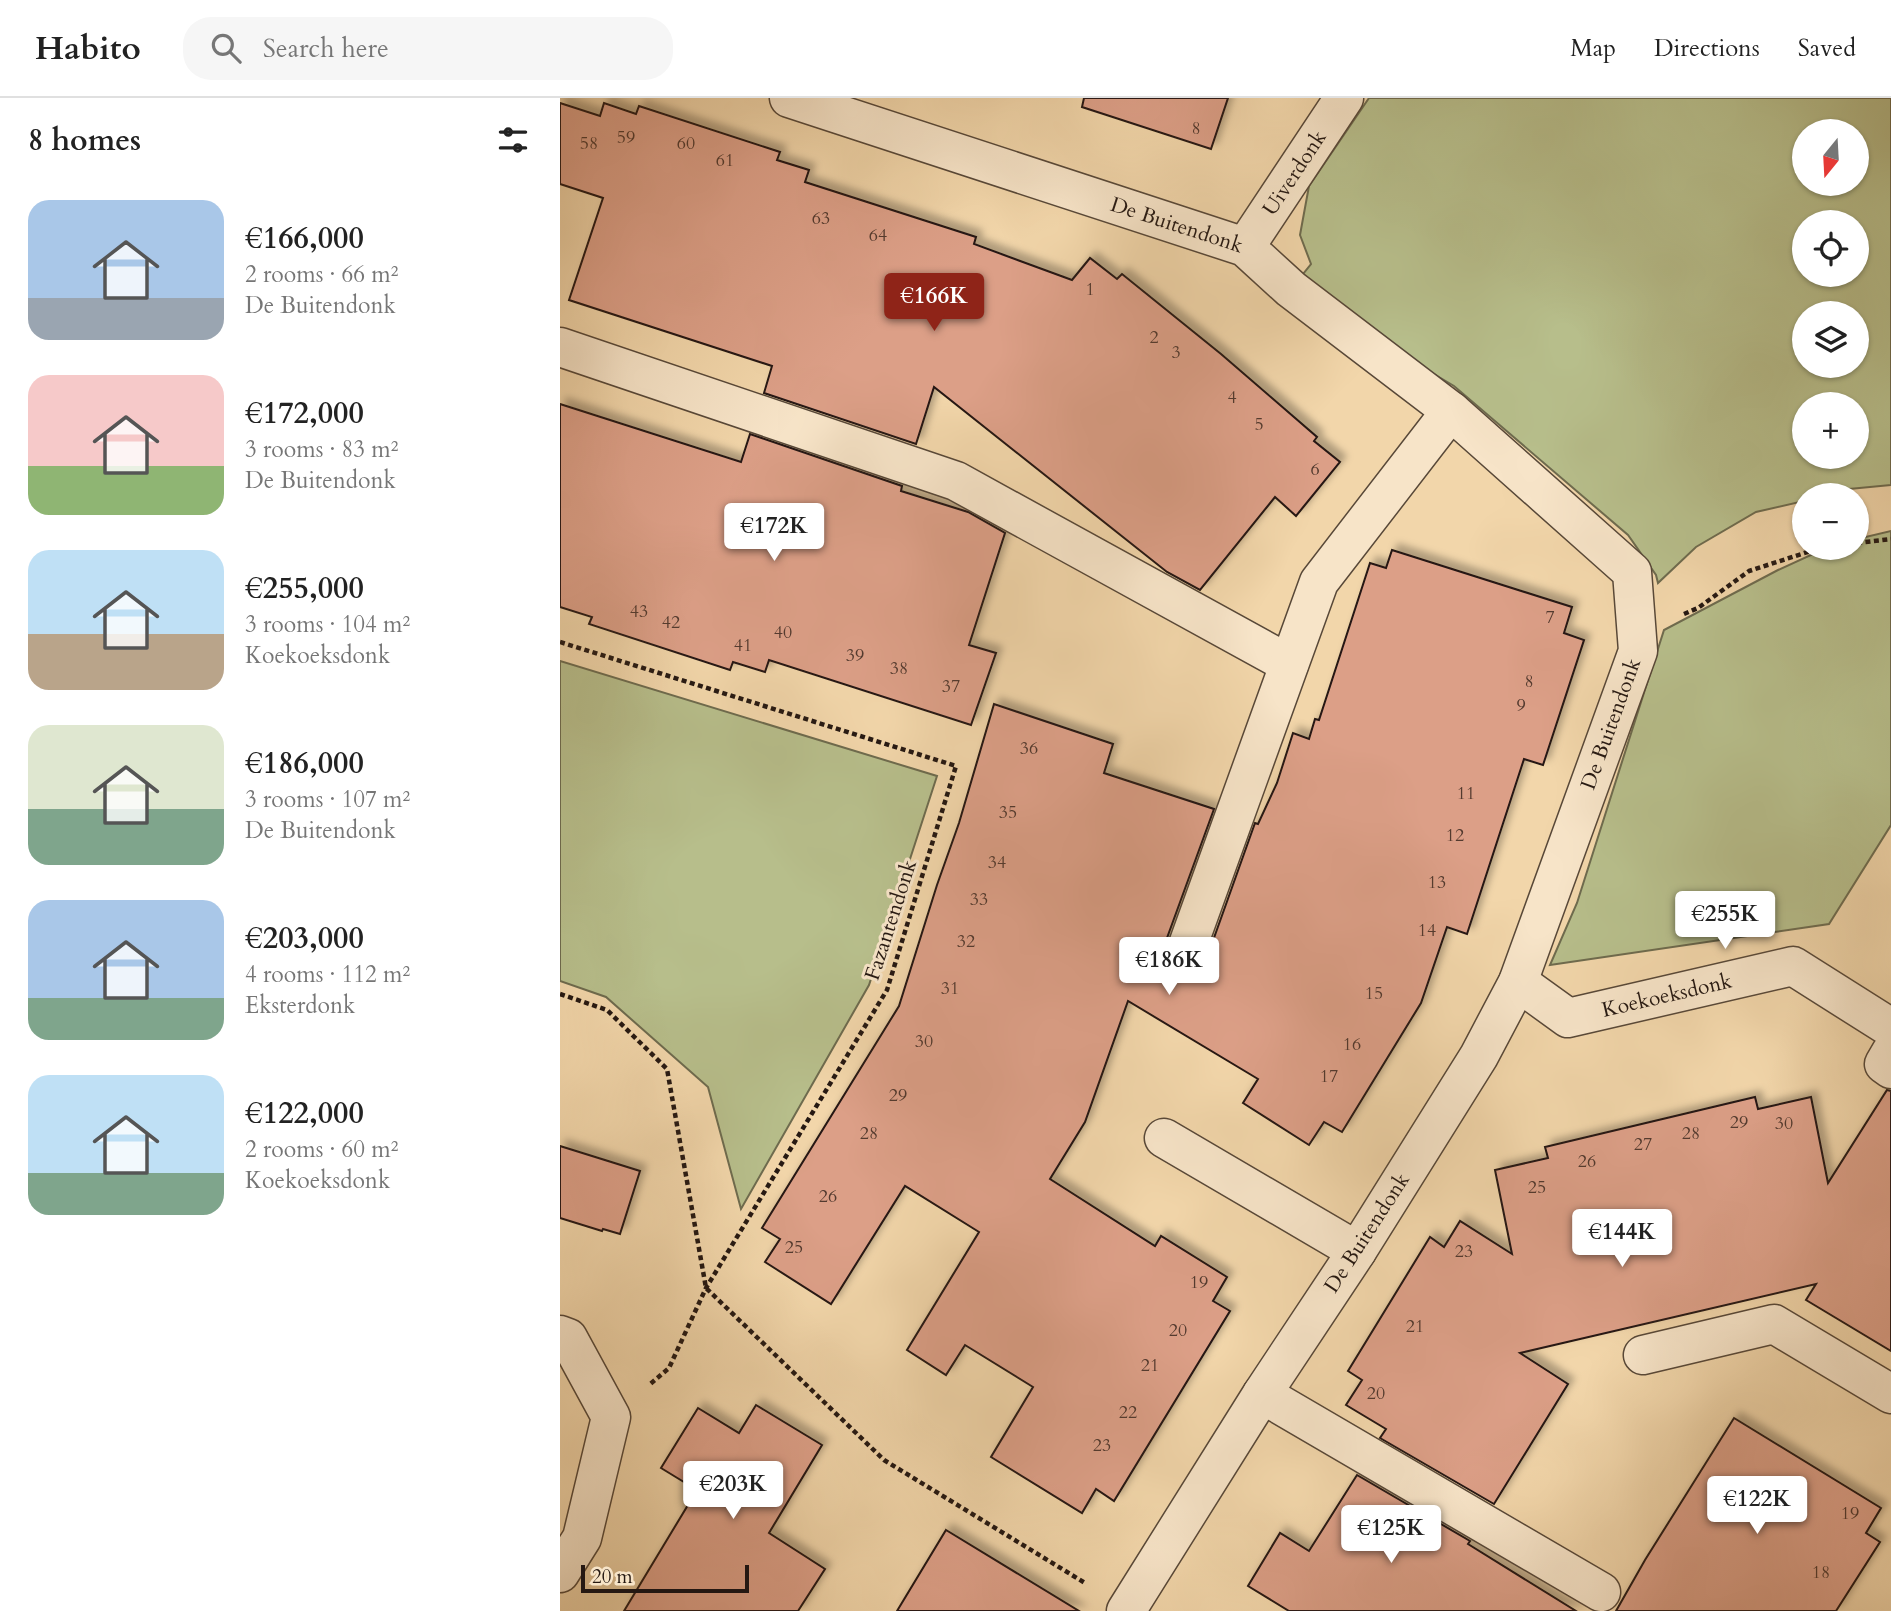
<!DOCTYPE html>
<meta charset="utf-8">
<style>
:root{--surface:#fff;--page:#f6f6f6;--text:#222;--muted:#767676;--line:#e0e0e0;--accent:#8f2418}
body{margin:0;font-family:Cardo,serif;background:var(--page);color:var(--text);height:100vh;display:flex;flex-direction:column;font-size:26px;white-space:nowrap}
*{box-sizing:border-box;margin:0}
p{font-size:23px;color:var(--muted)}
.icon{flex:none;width:38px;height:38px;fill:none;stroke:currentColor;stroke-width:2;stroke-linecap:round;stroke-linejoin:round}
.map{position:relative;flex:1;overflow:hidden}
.sheet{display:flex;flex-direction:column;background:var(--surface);width:560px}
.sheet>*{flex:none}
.needle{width:46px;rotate:198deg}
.tools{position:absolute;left:1232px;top:21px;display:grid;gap:14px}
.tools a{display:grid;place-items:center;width:77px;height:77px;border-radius:50%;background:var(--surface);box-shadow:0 2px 5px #0004;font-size:35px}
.scale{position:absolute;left:21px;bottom:18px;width:168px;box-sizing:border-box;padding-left:7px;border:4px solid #251812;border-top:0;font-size:19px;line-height:24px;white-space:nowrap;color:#251812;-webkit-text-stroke:5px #f7e4c8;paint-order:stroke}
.price{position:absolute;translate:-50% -60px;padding:0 16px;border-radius:7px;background:#fff;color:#222;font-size:23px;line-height:46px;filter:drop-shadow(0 2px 4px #0008)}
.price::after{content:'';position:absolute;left:50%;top:42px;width:21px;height:16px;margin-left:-10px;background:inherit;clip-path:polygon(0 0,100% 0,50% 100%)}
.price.current{background:var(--accent);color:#fff}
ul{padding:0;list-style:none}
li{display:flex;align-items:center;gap:21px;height:175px;padding:0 28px}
li span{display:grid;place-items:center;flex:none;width:196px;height:140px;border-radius:21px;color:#555}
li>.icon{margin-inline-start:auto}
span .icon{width:84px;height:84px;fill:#fffc;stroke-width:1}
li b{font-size:30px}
h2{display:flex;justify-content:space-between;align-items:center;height:84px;padding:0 28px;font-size:30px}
header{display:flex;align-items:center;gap:42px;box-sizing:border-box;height:98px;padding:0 35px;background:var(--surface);border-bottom:2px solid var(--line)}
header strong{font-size:33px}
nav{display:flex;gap:38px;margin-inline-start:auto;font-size:24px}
.search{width:490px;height:63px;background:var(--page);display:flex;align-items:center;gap:18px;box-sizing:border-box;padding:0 24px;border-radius:28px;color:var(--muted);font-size:26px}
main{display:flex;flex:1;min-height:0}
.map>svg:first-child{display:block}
.green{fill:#b7be8b;stroke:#6e6b4e;stroke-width:2;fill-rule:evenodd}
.building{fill:#dc9f87;stroke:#251812;stroke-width:2;filter:url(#shadow)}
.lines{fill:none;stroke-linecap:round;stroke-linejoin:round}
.minor-casing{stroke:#584838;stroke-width:41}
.path{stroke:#251812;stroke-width:4.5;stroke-dasharray:5 3.5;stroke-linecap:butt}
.minor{stroke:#f7e4c8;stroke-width:38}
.labels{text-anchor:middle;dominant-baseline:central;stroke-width:6;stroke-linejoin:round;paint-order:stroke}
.number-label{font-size:18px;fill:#533a2f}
.street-label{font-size:21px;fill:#251812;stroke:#f7e4c8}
</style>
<header>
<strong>Habito</strong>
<div class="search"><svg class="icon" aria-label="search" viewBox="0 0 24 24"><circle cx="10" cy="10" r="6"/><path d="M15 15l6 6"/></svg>Search here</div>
<nav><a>Map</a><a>Directions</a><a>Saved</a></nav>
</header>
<main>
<section class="sheet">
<h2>8 homes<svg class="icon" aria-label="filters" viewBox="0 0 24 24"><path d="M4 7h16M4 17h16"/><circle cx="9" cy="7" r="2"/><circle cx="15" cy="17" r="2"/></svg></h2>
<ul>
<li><span style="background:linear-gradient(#a9c7e8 70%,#9aa5b1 0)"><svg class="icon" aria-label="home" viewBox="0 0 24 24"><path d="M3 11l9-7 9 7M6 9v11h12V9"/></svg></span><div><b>€166,000</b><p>2 rooms · 66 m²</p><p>De Buitendonk</p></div></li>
<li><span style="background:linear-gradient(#f6c9c9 65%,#8fb573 0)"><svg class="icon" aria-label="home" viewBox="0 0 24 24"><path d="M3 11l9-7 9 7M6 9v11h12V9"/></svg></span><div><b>€172,000</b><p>3 rooms · 83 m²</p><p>De Buitendonk</p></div></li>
<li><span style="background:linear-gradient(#bfe0f5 60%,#b9a48a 0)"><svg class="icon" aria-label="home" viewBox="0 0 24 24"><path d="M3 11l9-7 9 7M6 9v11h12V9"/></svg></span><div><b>€255,000</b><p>3 rooms · 104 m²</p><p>Koekoeksdonk</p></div></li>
<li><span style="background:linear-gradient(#dfe7d0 60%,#7fa58c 0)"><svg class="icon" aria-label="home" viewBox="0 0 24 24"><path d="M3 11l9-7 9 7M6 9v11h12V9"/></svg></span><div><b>€186,000</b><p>3 rooms · 107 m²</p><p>De Buitendonk</p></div></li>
<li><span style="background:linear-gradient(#a9c7e8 70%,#7fa58c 0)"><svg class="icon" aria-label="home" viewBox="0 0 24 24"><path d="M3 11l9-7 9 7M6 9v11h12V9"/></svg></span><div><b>€203,000</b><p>4 rooms · 112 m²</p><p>Eksterdonk</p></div></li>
<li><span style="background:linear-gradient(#bfe0f5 70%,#7fa58c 0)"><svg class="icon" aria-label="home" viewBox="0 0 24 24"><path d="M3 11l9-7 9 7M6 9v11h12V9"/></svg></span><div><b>€122,000</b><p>2 rooms · 60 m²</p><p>Koekoeksdonk</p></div></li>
</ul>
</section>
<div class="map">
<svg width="1331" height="1513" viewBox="0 0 1331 1513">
<defs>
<filter id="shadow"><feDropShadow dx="6" dy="-6" stdDeviation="3.5" flood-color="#0004"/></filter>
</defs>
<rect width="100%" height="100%" fill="#f2d6aa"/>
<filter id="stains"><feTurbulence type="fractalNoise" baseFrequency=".00286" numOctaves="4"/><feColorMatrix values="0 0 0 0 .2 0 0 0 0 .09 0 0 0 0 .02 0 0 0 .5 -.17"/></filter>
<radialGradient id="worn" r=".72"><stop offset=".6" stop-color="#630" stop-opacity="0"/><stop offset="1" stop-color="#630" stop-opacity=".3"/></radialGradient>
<g class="green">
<path d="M809 0H1331V387L1289 391 1265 397H1244V403L1196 414 1136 449 1098 485 1096 477 1068 437 894 288 731 191 751 166 740 137 749 88ZM1244 33H1297V86H1244ZM1244 124H1297V177H1244ZM1244 215H1297V268H1244ZM1244 306H1297V359H1244Z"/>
<path d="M1331 433V727L1269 826 990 867 1017 805 1104 532 1218 472 1266 450H1297V441Z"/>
<path d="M0 563 377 678 309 887 181 1111 148 989 46 899 0 883Z"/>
</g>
<g class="building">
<path d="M524 0H668L651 51 522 9Z"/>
<path d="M0 5 40 18 44 5 76 16 79 8 220 54 217 62 249 72 245 84 416 139 414 146 512 182 530 160 557 181 562 176 661 256 757 339 754 343 780 364 736 418 715 399 640 492 607 474 374 289 356 346 204 295 212 268 9 202 43 100 0 86Z"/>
<path d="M0 306 181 364 190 336 342 388 341 393 408 414 445 435 409 547 436 555 411 627 209 562 205 574 173 564 170 572 29 526 32 519 0 509Z"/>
<path d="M832 452 1012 509 1004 535 1024 542 983 667 964 661 907 836 887 829 861 905 782 1034 764 1024 749 1047 683 1005 698 981 568 903 525 1024 490 1081 595 1148 601 1138 667 1179 653 1203 670 1213 554 1403 536 1391 522 1415 431 1359 473 1289 405 1247 386 1277 347 1252 419 1134 345 1088 271 1206 205 1164 220 1141 202 1130 339 908 377 787 399 725 434 606 553 646 544 675 654 711 603 851V863L608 873 617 879H629L639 874 645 865 695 725 698 726 717 685 733 635 749 641 755 621 759 622 810 465 826 470Z"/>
<path d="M1327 992 1331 993V1253L1246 1202 1256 1186 960 1255 1008 1286 934 1406 820 1340 826 1331 786 1307 802 1282 788 1273 870 1139 884 1149 900 1123 952 1156 935 1072 988 1060 985 1049 1195 999 1198 1011 1251 999 1268 1085Z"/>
<path d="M0 1048 80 1073 60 1136 43 1131 42 1133 0 1120Z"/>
<path d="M196 1307 262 1347 209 1435 265 1471 238 1513H64L137 1392 101 1370 138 1310 179 1335Z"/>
<path d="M1174 1320 1321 1410 1306 1435 1320 1444 1276 1513H1056L1085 1462Z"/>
<path d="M797 1377 910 1443 908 1446 1016 1513H729L688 1488 720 1435 749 1453Z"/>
<path d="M386 1432 519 1513H337Z"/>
</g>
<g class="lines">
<g class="minor-casing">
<g id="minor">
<path id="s1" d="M229 0 685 149 731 191 891 313 1072 474 1078 553 958 884 919 958 797 1153 702 1296 566 1513"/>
<path id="s2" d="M685 149 784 0"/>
<path d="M0 249 396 383 729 566"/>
<path d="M624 858 759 484 891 313"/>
<path id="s3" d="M958 884 1008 920 1233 868 1331 930"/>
<path d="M1331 954 1324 966 1331 971"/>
<path d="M604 1040 797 1153"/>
<path d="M0 1237 8 1240 51 1319 22 1440 0 1475"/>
<path d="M1083 1257 1214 1226 1331 1296"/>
<path d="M702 1296 1041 1494"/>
</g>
</g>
<g class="path">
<path d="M1297 445 1331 441"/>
<path d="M1124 516 1138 510 1189 473 1260 450"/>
<path d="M0 544 396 668 327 892 146 1190 109 1270 89 1287"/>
<path d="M0 896 47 912 107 971 146 1190 324 1362 525 1485"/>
</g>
<use href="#minor" class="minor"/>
</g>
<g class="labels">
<g class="number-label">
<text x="636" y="30">8</text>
<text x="66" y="39">59</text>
<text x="29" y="45">58</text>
<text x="126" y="45">60</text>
<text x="165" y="62">61</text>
<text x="261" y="120">63</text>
<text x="318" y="137">64</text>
<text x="530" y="191">1</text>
<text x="594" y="239">2</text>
<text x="616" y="254">3</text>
<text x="672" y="299">4</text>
<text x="699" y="326">5</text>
<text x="755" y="371">6</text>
<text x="79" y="513">43</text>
<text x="990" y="519">7</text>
<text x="111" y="524">42</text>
<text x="223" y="534">40</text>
<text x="183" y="547">41</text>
<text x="295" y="557">39</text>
<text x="339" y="570">38</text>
<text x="969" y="583">8</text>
<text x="391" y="588">37</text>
<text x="961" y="607">9</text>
<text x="469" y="650">36</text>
<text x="906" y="695">11</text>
<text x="448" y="714">35</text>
<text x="895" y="737">12</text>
<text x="437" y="764">34</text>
<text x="877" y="784">13</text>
<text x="419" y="801">33</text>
<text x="867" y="832">14</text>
<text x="406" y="843">32</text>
<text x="390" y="890">31</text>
<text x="814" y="895">15</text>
<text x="364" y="943">30</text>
<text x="792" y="946">16</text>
<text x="769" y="978">17</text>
<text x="338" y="997">29</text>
<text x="1179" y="1024">29</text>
<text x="1224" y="1025">30</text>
<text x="309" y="1035">28</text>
<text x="1131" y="1035">28</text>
<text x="1083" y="1046">27</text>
<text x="1027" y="1063">26</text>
<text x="977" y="1089">25</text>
<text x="268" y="1098">26</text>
<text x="234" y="1149">25</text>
<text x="904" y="1153">23</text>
<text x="639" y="1184">19</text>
<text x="855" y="1228">21</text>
<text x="618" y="1232">20</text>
<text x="590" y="1267">21</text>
<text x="816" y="1295">20</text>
<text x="568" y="1314">22</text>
<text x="542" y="1347">23</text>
<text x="1290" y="1415">19</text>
<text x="1261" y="1474">18</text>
</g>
<g class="street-label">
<text stroke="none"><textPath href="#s2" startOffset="89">Uiverdonk</textPath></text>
<text stroke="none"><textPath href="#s1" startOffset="408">De Buitendonk</textPath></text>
<text transform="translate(1051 626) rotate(-70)">De Buitendonk</text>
<text transform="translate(331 822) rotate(-72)">Fazantendonk</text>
<text stroke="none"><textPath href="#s3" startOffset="163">Koekoeksdonk</textPath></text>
<text transform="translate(807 1135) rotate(-57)">De Buitendonk</text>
</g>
</g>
<rect width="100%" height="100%" filter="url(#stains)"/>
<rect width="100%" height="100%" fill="url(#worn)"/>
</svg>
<div class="tools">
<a><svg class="needle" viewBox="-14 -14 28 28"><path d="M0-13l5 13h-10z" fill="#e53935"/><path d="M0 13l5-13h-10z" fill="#767676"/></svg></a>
<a><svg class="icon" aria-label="locate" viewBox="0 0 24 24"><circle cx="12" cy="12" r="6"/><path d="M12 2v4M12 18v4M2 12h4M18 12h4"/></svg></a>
<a><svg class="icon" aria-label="layers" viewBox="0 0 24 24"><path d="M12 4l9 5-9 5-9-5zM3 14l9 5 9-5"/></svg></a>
<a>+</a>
<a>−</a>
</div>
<div class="scale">20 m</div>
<b class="price current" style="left:374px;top:235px">€166K</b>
<b class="price" style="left:214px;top:465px">€172K</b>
<b class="price" style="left:1165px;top:853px">€255K</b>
<b class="price" style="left:609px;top:899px">€186K</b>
<b class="price" style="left:1062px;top:1171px">€144K</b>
<b class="price" style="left:173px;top:1423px">€203K</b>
<b class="price" style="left:1197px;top:1438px">€122K</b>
<b class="price" style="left:831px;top:1467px">€125K</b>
</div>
</main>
